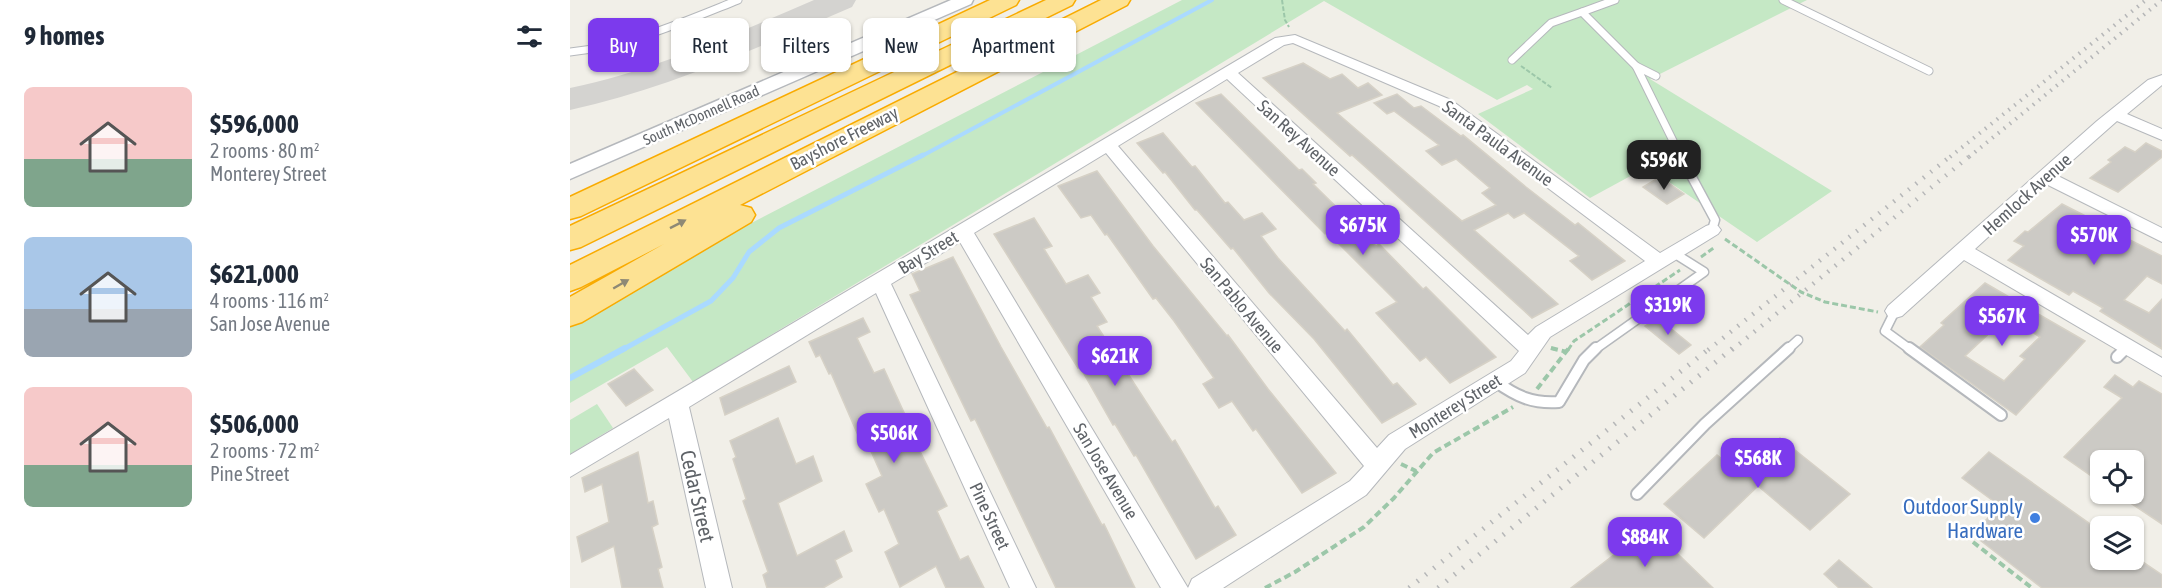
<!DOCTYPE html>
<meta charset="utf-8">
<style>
:root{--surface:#fff;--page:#f2f2f3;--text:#1f2937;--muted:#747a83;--accent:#7c3aed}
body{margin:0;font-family:"Asap Condensed",sans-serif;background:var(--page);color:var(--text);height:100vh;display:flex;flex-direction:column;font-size:22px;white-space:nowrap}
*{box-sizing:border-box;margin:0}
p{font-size:20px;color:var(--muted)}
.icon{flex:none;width:33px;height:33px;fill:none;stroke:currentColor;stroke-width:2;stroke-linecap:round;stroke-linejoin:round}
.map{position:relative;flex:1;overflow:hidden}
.details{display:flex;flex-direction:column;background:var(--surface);width:570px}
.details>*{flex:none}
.guide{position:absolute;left:18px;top:18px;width:570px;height:54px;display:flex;gap:12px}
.buttons{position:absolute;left:1520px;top:450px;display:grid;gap:12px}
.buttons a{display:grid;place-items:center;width:54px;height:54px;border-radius:9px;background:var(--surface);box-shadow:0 2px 4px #0004;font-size:30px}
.price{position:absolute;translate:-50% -51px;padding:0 14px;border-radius:12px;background:var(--accent);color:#fff;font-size:20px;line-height:39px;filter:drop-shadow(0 2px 3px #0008)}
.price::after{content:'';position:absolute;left:50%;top:36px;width:18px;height:14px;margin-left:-9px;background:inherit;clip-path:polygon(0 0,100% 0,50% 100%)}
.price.current{background:#222;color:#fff}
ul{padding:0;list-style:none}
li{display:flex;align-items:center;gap:18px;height:150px;padding:0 24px}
li span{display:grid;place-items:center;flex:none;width:168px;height:120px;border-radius:9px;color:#555}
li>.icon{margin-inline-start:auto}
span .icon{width:72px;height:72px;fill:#fffc;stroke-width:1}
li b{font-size:26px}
h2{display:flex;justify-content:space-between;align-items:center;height:72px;padding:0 24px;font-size:26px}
.chip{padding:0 21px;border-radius:9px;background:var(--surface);box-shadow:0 2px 4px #0004;font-size:21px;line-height:54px}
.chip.current{background:var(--accent);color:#fff}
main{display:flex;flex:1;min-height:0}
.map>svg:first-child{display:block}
.green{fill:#c5e8c5}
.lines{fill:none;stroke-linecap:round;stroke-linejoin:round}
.stream-far2{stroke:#aadaff;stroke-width:4}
.stream-far1{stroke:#aadaff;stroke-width:5}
.stream{stroke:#aadaff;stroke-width:6}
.taxiway{fill:#d4d3d0;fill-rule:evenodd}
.building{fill:#cccac5;stroke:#d6d1c6;stroke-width:1.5;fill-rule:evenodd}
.service-far2-casing{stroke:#b5b8bc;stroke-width:9}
.service-far1-casing{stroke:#b5b8bc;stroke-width:11}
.service-casing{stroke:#b5b8bc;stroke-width:14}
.minor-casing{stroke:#b5b8bc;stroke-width:2}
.tertiary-casing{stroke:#b5b8bc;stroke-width:3}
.motorway-casing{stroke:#f9ab00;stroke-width:3}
.path-far2{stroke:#9cc7a9;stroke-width:2;stroke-dasharray:4.5 2;stroke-linecap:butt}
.path-far1{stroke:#9cc7a9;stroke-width:3;stroke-dasharray:6 3;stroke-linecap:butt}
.path{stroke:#9cc7a9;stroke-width:4;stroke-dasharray:7 4;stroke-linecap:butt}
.service-far2{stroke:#fff;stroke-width:7}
.service-far1{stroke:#fff;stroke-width:8}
.service{stroke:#fff;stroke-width:10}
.minor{fill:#fff;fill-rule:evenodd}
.tertiary{fill:#fff;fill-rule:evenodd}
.motorway{fill:#fde293;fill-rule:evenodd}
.rail-far2{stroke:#b6b7b8;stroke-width:4;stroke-dasharray:1.5 6;stroke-linecap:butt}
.rail-far1{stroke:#b6b7b8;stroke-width:4.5;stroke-dasharray:1.5 8;stroke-linecap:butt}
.rail{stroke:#b6b7b8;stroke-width:5;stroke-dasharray:1.5 9;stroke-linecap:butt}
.oneway{fill:#8e8975}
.shop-dot{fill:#3f7fe0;stroke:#fff;stroke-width:2}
.labels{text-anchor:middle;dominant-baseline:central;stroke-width:5;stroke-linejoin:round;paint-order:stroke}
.far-street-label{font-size:15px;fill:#5f6368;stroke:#fff}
.street-label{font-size:18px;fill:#5f6368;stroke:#fff}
.near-street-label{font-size:21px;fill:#5f6368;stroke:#fff}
.near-shop-label{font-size:21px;fill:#366cbe;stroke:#fff;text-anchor:end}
</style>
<main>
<section class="details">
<h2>9 homes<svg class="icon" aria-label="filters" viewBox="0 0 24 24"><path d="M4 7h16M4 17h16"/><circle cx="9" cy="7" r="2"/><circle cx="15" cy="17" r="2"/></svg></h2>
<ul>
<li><span style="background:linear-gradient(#f6c9c9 60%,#7fa58c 0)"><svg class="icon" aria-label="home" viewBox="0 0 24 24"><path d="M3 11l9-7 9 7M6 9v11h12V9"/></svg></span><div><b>$596,000</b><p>2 rooms · 80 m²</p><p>Monterey Street</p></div></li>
<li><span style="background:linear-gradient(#a9c7e8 60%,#9aa5b1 0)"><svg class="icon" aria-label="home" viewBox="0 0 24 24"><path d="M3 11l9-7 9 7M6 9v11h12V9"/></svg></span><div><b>$621,000</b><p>4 rooms · 116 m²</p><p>San Jose Avenue</p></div></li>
<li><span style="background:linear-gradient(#f6c9c9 65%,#7fa58c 0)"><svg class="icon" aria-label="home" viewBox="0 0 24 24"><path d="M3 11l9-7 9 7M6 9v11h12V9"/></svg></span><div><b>$506,000</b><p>2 rooms · 72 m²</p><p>Pine Street</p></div></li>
</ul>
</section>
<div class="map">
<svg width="1592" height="588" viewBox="0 0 1592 588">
<rect width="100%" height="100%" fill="#f1efe8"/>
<g class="green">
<path d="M612 0H1237L1080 79 1262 191 1187 242 1077 167 1020 198 908 114 963 89 957 85 927 100 754 1 123 382 97 347 0 403V317Z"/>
<path d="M27 404 43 428 0 454V420Z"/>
</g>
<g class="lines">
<path class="stream-far2" d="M350 157 642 0"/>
<path class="stream-far1" d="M52 350 141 301 163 278 179 252 209 228 353 155"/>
<path class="stream" d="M0 378 55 348"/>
<path class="taxiway" d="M244 0H286L282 7C189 47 99 88 0 110V88C86 70 164 34 244 0Z"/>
</g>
<g class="building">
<path d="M733 63 760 79 772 74 788 88 798 83 812 95 767 113 892 221 926 205 912 193 920 188 886 159 872 165 856 151 869 145 824 111 817 114 804 103 827 94 844 108 851 106 891 136 893 135 956 187 1005 225 1008 223 1055 261 1022 280 1000 261 1009 256 954 213 944 218 938 213 904 230 988 304 962 318 801 172 782 155 780 156 693 78Z"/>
<path d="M651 94 729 170 732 169 746 183 743 184 806 246 809 244 853 289 856 287 926 357 880 383 856 357 850 361 806 313 827 302 758 233 755 234 626 103Z"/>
<path d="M593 133 622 167 625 166 655 203 658 202 674 220 692 213 706 229 691 236 708 258 775 331 777 329 823 385 827 383 846 404 812 423 744 339 699 293 663 248 661 249 627 210H625L595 172 593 173 567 143Z"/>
<path d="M1576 143 1592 151V157L1548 192 1520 178 1541 162 1538 160 1555 147 1565 152Z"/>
<path d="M527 171 583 246 657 336 658 335 698 389 766 473 732 493 686 429 683 431 662 401 649 408 633 384 644 378 604 321 586 298 583 299 537 234 535 235 521 215 511 218 488 186Z"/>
<path d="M1090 177 1114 194 1097 204 1073 187Z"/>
<path d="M1492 204 1539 228 1546 221 1558 228 1557 229 1560 231 1554 237 1592 256V284L1577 276 1554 300 1579 313 1592 299V349L1530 311 1533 308 1503 291 1499 295 1438 260 1454 246 1444 241 1455 231 1458 232Z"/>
<path d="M464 218 482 246 474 249 496 284 518 275 530 293 521 297 537 322 527 326 602 442 605 440 645 508 648 506 666 535 626 559 566 455 564 456 545 424 543 425 510 367 508 368 424 234Z"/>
<path d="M383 257 431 347 477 428 479 427 532 525 534 524 565 588H486L405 419 401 421 340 295 350 291 342 274Z"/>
<path d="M1415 283 1515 341 1446 415 1350 347 1374 325 1371 323ZM1440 318 1470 337 1450 356 1455 359 1434 381 1395 356 1426 327 1429 329Z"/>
<path d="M293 318 300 332 287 338 304 373 314 369 337 419 335 421 377 506 367 511 390 560 398 556 414 588H376L366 566 330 587 315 552 329 544 314 509 309 512 296 484 312 476 296 440 291 442 261 373 259 374 250 355 246 357 239 342Z"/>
<path d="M1088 318 1121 345 1109 354 1075 326Z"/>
<path d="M219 366 226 382 155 415 150 398Z"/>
<path d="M64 369 83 390 56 406 38 384Z"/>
<path d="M1545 375 1563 387 1569 381 1592 394V524L1547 494H1563V460H1530V482L1494 457 1552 398 1534 387Z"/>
<path d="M208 418 226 464 243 456 252 481 208 503 227 556 274 531 282 551 265 560 272 577 253 588H197L193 575 198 572 173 501 176 499 163 459 166 457 160 441Z"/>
<path d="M1210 438 1280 494 1240 530 1188 486 1134 538 1094 504 1147 455 1168 472Z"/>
<path d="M68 452 78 503 83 501 88 524 82 527 92 567 88 569 93 588H52L44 546 12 562 7 537 39 522 32 484 15 492 12 478Z"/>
<path d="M1419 452 1530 531V560H1570L1592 575V588H1472L1402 534 1430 506 1392 478Z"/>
<path d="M1080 527 1143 588H1001Z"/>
<path d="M1269 560 1302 588H1269L1254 574Z"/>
</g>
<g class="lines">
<g class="service-far2-casing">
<g id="service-far2">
<path d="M1045 0 1012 12 1066 66"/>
<path d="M1213 0 1359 71"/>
<path d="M0 52C59 46 113 22 168 0"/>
<path d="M942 60 981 23 1012 12"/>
<path d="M1086 76 1066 66 1111 157"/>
</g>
</g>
<g class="service-far1-casing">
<g id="service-far1">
<path d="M1110 155 1145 220 1142 230"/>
<path d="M1325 311 1315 331 1341 350"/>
<path d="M1024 350 1134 272 1104 253"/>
<path d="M1217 350 1228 340"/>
<path d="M1554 350 1557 347"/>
</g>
</g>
<g class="service-casing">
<g id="service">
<path d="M1339 348 1431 415"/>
<path d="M1547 357 1556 348"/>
<path d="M925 381C946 396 962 404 989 402L1014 360 1026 348"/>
<path d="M1067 494 1135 424 1219 348"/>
</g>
</g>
<g class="minor-casing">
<g id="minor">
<path d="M725 35 881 100 1090 253 1136 226 1142 224 1148 226 1151 230 1148 234 980 337 955 373 835 449 796 495 653 588H618L622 579 780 481 794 466 536 153 404 233 618 588H591L390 242 321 284 466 588H440L306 293 119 407 162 588H136L99 418 0 477V455L705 38ZM723 43 869 106 1075 261 966 327 958 335 668 73 714 45ZM657 79 949 351 941 361 819 435 807 448 548 146Z"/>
<path d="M1592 75V85L1557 114 1592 129V140L1547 121 1486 175 1592 228V242L1476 184 1405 249 1592 358V376L1394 260 1332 316 1325 318 1318 316 1315 311 1318 306 1527 121 1578 80Z"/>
</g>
</g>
<g class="tertiary-casing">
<path id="tertiary" d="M381 0H403L401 4 0 179V164Z"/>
</g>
<g class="motorway-casing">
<g id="motorway">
<path d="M420 0H449L446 5 11 216 0 219V197Z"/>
<path d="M476 0H505L502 5 11 247 0 250V226Z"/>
<path d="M531 0H560L557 5 170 205 181 208 185 215 181 222 12 322 0 326V297L94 244 11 287 0 291V265Z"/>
</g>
</g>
<g class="path-far2">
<path d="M712 0 715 20 719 27"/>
<path d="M951 66 982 88"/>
</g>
<g class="path-far1">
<path d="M1155 239 1231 292 1255 302 1308 312"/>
<path d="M1131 257 1145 247"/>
<path d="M981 348 987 350"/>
<path d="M998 350 1004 341 1110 270"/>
</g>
<g class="path">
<path d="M981 348 997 352"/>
<path d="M967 389 999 348"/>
<path d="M831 464 846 471"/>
<path d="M1403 542 1462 588"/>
<path d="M695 588 725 572 794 527 824 498 863 453 943 407"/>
</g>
<use href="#service-far2" class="service-far2"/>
<use href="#service-far1" class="service-far1"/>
<use href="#service" class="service"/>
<use href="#minor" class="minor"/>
<use href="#tertiary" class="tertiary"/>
<use href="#motorway" class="motorway"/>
<g class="rail-far2">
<path d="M1380 157 1576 0"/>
<path d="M1399 157 1592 0"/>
</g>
<g class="rail-far1">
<path d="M1138 350 1382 155"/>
<path d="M1162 350 1401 155"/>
</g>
<g class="rail">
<path d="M839 588 1140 348"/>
<path d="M868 588 1163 348"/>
</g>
</g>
<defs><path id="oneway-solid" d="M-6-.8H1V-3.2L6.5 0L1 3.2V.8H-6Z" transform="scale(1.5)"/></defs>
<g class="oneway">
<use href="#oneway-solid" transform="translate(108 224) rotate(-27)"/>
<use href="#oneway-solid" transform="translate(51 284) rotate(-30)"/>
</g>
<circle class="shop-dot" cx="1465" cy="518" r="6"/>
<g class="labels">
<g class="far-street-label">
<text transform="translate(131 115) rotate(-24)">South McDonnell Road</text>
</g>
<g class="street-label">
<text transform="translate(274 138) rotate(-27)">Bayshore Freeway</text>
<text transform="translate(729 138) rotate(42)">San Rey Avenue</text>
<text transform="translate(928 143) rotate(36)">Santa Paula Avenue</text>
<text transform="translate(1457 194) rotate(-42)">Hemlock Avenue</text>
<text transform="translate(358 252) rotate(-31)">Bay Street</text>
<text transform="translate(672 305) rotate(50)">San Pablo Avenue</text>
<text transform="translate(885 406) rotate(-32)">Monterey Street</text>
<text transform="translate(536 471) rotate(59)">San Jose Avenue</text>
<text transform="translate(420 516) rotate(65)">Pine Street</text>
</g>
<g class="near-street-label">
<text transform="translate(128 496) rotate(77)">Cedar Street</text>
</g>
<g class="near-shop-label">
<text x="1453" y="506">Outdoor Supply<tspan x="1453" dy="24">Hardware</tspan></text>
</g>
</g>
</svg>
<div class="buttons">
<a><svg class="icon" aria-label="locate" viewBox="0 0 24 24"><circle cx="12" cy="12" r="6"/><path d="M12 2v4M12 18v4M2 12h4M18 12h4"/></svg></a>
<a><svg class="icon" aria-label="layers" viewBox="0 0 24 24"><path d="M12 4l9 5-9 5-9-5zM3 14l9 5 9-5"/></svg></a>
</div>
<b class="price current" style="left:1094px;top:191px">$596K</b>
<b class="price" style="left:793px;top:256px">$675K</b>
<b class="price" style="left:1524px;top:266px">$570K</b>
<b class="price" style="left:1098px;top:336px">$319K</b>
<b class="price" style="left:1432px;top:347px">$567K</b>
<b class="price" style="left:545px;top:387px">$621K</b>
<b class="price" style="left:324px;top:464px">$506K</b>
<b class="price" style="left:1188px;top:489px">$568K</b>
<b class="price" style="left:1075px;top:568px">$884K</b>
<div class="guide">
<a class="chip current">Buy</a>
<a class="chip">Rent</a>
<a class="chip">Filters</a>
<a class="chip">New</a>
<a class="chip">Apartment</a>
</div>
</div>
</main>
